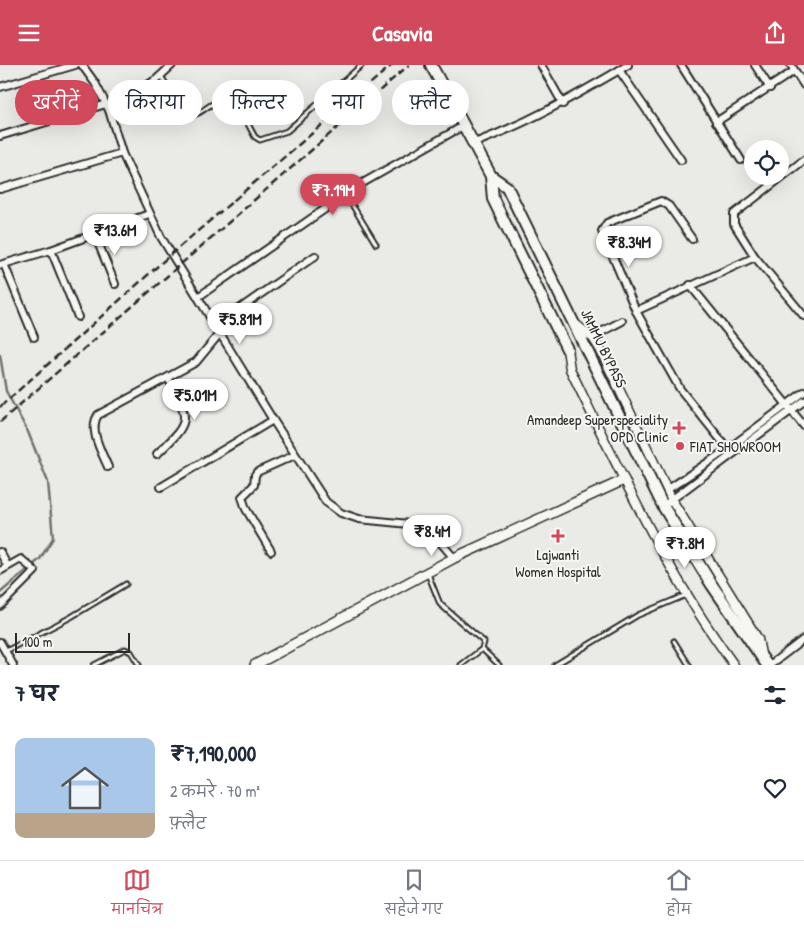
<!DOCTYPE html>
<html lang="hi">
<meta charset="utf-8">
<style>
:root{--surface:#fff;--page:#f2f2f3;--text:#1f2937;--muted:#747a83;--line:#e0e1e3;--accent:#d1495b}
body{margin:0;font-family:"Patrick Hand","Playpen Sans Deva",sans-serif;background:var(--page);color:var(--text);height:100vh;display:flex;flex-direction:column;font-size:19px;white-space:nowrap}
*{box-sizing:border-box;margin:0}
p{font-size:16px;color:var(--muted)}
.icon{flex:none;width:28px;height:28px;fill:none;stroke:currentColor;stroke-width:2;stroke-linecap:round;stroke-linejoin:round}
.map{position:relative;height:600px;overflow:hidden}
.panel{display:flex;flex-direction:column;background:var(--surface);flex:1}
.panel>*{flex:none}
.banner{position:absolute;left:15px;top:15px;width:500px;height:45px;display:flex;gap:10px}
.controls{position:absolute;left:744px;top:75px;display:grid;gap:10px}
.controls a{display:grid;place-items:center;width:45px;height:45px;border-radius:50%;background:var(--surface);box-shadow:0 5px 20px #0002;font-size:25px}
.scale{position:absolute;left:15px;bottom:12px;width:115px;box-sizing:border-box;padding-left:5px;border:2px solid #2b2b2b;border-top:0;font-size:14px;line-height:18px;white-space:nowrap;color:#2b2b2b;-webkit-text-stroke:4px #f6f6f2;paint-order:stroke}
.price{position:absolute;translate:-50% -42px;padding:0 11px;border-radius:18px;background:#fff;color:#222;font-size:16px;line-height:32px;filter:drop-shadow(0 1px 2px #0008)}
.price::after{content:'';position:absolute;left:50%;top:30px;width:15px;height:11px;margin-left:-8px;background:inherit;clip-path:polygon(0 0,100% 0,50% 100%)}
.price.current{background:var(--accent);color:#fff}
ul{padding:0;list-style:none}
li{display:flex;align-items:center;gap:15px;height:125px;padding:0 15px}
li span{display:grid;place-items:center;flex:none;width:140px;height:100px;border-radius:10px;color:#555}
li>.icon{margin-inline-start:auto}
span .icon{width:60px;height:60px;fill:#fffc;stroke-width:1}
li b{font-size:21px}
h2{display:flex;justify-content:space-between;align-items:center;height:60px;padding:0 15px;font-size:21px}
.tag{padding:0 18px;border-radius:22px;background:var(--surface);box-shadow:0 5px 20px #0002;font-size:18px;line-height:45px}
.tag.current{background:var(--accent);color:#fff}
header{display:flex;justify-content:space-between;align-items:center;height:65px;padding:0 15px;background:var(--accent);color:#fff;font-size:22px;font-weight:700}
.dock{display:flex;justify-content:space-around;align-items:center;height:70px;border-top:1px solid var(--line);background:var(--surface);font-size:14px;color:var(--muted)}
.dock a{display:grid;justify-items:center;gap:2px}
.dock .current{color:var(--accent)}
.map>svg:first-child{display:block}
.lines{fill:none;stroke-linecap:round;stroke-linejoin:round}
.stream{stroke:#727270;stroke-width:2.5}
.service-casing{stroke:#2b2b2b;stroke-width:7}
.minor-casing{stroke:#2b2b2b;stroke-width:10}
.tertiary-casing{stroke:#2b2b2b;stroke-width:11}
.secondary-casing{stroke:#2b2b2b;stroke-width:12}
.trunk-casing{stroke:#2b2b2b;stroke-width:14}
.service{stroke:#f6f6f2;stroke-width:3}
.minor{stroke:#f6f6f2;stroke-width:6}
.tertiary{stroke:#f6f6f2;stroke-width:8}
.secondary{stroke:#f6f6f2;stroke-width:9}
.trunk{stroke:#f6f6f2;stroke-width:10}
.rail{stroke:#2b2b2b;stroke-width:2.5;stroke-dasharray:8 4;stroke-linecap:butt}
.poi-dot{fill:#d1495b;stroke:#f6f6f2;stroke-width:2}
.labels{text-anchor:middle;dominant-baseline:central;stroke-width:4;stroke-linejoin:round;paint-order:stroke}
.street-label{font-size:15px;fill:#2b2b2b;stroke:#f6f6f2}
.poi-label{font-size:15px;fill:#2b2b2b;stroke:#f6f6f2;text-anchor:end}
</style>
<header><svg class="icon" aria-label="menu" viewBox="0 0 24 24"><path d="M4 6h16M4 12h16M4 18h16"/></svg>Casavia<svg class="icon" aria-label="share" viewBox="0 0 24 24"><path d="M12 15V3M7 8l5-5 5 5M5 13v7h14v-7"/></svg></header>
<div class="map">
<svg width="804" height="600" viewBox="0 0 804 600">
<rect width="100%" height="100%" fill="#eaeae6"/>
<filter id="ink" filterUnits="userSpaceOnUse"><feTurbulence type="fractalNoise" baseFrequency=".02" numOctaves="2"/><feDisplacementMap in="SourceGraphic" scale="10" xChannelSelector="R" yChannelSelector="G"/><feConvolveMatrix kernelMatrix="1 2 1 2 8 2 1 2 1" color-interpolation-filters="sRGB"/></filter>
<g filter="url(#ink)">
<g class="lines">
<path class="stream" d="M0 290 6 326 28 367 48 417 53 473 40 494 0 528"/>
<g class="service-casing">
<g id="service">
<path d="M161 11 185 49C202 57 217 22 235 39 243 47 249 62 255 72L260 75 287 66 362 0"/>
<path d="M346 130 376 179"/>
<path d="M428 509 440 539 484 577 482 584 461 600"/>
<path d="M674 576 689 600"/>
<path d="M482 584 499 600"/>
<path d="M6 586 71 552 126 519"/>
<path d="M94 600 125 584 131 587 139 600"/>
<path d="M555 600 638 550 686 530"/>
</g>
</g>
<g class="minor-casing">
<g id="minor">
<path d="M82 0 95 18 109 45 122 88 161 172 273 355 326 437 341 448 359 454 419 460 435 471 454 493"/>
<path d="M541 0 563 39"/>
<path d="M681 0 741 95"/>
<path d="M755 0 770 23"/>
<path d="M791 0 804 20"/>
<path d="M619 5 681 95"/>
<path d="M0 22 75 0"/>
<path d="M109 45 157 14 172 0"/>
<path d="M716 57 794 6"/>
<path d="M0 71 106 39"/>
<path d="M472 79C528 58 577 30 628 0"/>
<path d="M0 124 122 88"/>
<path d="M95 170 115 219"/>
<path d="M692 174 669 141 661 136 607 158 602 166 636 246 680 324 732 389"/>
<path d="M51 185 78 252"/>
<path d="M755 192 804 251"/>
<path d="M4 199 34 272"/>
<path d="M0 200 51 185 149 149"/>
<path d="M690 220 804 361"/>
<path d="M198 232 361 119 463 61"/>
<path d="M636 246 755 192 734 159V149L804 95"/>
<path d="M215 261 315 191"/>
<path d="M592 272 622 256"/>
<path d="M157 389C192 356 190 355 168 313"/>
<path d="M108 402C102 388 88 364 98 350L196 297 220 268"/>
<path d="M161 422 273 355"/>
<path d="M667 425 728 384 804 327"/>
<path d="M663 441 804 336"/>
<path d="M271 486 246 444 242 432 254 420 255 410 257 407 295 390"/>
<path d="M0 487 7 500"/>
<path d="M0 506 21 494 35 506 0 541"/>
<path d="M0 577 13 600"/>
<path d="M770 600 804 574"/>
</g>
</g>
<g class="tertiary-casing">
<g id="tertiary">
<path d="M574 258 593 273 600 284 672 435 758 574 761 589"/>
<path d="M567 284 570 304C619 405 667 509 734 600"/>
</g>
</g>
<g class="secondary-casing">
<path id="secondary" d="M255 600 454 493 624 415"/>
</g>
<g class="trunk-casing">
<g id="trunk">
<path d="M431 0 491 111 493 134 567 284"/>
<path d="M491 111 507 122 663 441 712 520 767 600"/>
</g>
</g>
<use href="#service" class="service"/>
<use href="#minor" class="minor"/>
<use href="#tertiary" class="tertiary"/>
<use href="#secondary" class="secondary"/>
<use href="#trunk" class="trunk"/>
<g class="rail">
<path d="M0 342 178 183 392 0"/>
<path d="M0 357 409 0"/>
</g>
</g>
</g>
<g class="poi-dot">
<path d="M676.5 355.5h5v5h5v5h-5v5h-5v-5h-5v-5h5z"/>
<circle cx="680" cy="381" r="5"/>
<path d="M555.5 463.5h5v5h5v5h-5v5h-5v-5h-5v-5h5z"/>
</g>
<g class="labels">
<g class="street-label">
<text transform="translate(604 283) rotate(64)">JAMMU BYPASS</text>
</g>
<g class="poi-label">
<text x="668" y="354">Amandeep Superspeciality<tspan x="668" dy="17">OPD Clinic</tspan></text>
<text x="690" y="381" text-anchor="start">FIAT SHOWROOM</text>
<text x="558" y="489" text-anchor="middle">Lajwanti<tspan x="558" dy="17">Women Hospital</tspan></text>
</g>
</g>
</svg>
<div class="controls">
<a><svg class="icon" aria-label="locate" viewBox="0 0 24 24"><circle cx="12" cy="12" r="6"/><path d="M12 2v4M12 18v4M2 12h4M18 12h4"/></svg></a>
</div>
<div class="scale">100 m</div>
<b class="price current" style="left:333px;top:151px">₹7.19M</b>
<b class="price" style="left:115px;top:191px">₹13.6M</b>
<b class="price" style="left:629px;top:203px">₹8.34M</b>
<b class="price" style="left:240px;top:280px">₹5.81M</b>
<b class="price" style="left:195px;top:356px">₹5.01M</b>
<b class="price" style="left:432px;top:492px">₹8.4M</b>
<b class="price" style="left:685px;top:504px">₹7.8M</b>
<div class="banner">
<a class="tag current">खरीदें</a>
<a class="tag">किराया</a>
<a class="tag">फ़िल्टर</a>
<a class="tag">नया</a>
<a class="tag">फ़्लैट</a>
</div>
</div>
<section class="panel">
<h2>7 घर<svg class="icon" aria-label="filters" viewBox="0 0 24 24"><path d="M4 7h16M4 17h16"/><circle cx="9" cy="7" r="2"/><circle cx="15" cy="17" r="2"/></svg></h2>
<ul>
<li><span style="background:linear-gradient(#a9c7e8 75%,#b9a48a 0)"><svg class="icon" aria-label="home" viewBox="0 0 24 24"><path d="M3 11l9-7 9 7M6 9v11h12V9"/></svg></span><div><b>₹7,190,000</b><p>2 कमरे · 70 m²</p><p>फ़्लैट</p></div><svg class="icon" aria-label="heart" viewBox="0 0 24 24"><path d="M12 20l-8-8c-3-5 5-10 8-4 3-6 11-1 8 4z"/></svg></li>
</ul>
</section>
<nav class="dock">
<a class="current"><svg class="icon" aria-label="map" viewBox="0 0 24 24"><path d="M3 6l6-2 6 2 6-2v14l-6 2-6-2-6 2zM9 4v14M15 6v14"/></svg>मानचित्र</a>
<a><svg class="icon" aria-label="saved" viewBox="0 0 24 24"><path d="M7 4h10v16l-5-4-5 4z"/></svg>सहेजे गए</a>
<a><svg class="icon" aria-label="home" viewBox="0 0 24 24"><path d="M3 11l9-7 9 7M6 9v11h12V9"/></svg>होम</a>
</nav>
